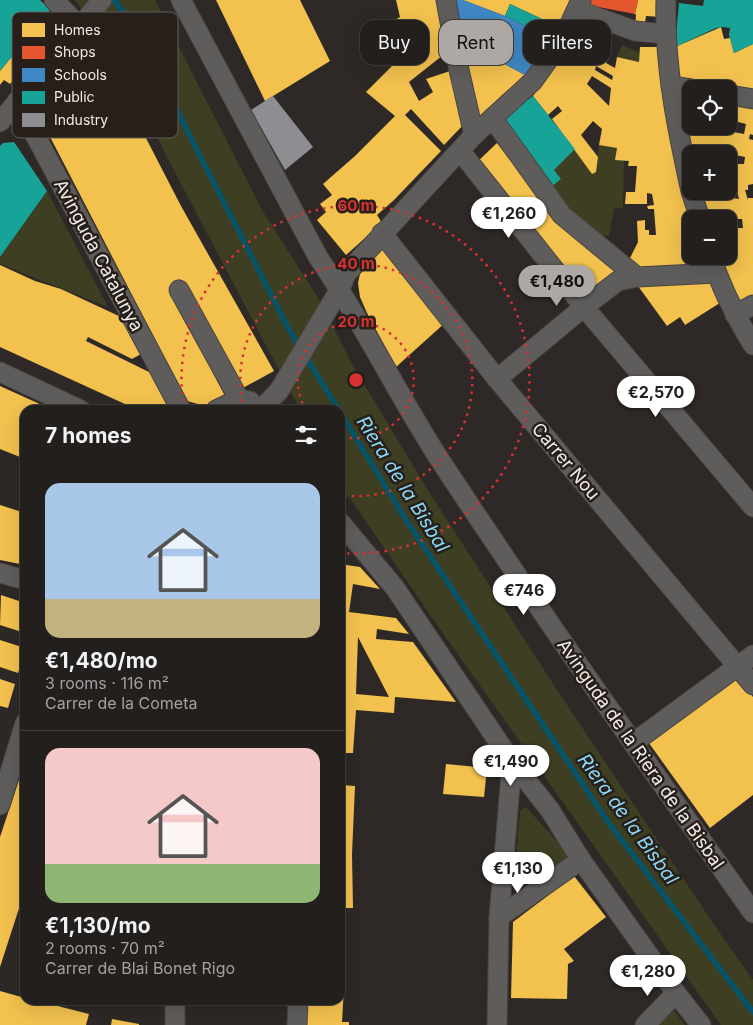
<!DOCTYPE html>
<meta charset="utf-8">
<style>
:root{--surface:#221f1c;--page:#2e2c29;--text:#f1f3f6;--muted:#a2a2a3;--line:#3f3d3b;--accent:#ada8a4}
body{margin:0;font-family:Inter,sans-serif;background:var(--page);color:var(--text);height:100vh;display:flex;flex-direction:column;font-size:19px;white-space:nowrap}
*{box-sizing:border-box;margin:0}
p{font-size:16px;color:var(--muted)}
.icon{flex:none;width:28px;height:28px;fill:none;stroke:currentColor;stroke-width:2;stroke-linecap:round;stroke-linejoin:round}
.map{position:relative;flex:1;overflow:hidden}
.drawer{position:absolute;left:20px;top:405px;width:325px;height:600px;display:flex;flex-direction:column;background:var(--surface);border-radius:15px;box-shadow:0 5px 20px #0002,0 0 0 1px var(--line)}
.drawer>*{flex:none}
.top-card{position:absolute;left:360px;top:20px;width:318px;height:45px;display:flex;gap:10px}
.controls{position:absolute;left:682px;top:80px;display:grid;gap:10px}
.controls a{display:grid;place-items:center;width:55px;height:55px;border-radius:10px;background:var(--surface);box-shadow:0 5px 20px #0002,0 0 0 1px var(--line);font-size:25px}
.price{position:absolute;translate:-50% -42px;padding:0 11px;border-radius:18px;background:#fff;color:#222;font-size:16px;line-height:32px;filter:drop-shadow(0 1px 2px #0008)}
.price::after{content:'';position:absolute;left:50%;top:30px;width:15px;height:11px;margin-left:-8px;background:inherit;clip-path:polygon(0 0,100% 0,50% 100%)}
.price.active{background:var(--accent);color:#111}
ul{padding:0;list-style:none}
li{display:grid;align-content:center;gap:10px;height:265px;padding:0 25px}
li+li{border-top:1px solid var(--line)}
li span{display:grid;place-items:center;height:155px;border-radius:15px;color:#555}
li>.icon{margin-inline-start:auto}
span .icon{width:90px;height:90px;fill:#fffc;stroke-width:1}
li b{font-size:21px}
h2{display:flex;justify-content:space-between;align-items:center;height:60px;padding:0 25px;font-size:21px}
.chip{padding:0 18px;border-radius:15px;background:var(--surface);box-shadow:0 5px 20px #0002,0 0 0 1px var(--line);font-size:18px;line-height:45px}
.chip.active{background:var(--accent);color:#111}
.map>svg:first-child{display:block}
.green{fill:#3e3f22}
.homes{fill:#f2c14e;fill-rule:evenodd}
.shops{fill:#e4572e}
.schools{fill:#3f88c5}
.public{fill:#17a398}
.industry{fill:#8d8d92}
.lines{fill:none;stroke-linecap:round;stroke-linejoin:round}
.stream{stroke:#075468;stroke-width:5.5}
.street-casing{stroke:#494442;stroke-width:21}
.street{stroke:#5f5d5c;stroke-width:19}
.ring{fill:none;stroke:#d73232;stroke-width:2.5;stroke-dasharray:2.5 5}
.labels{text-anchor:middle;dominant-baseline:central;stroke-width:5;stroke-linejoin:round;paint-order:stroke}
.street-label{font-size:18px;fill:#f2ece8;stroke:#271f1a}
.water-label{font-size:19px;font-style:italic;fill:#8bdaf7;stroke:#271f1a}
.key{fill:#271f1a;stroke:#645c58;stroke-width:1}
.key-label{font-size:14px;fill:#f2ece8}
.centre{fill:#d73232;stroke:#271f1a;stroke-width:2.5}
.ring-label{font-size:15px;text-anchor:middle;font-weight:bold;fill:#d73232;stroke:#271f1a;stroke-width:5;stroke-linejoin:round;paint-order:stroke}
</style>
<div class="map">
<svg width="753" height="1025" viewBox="0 0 753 1025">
<rect width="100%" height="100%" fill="#2e2926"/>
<g class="green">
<path d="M75 0H155L262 210 320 301 353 366 429 492 559 693 719 932 753 980V1025H721L440 629 347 494 340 487V410H300L167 157 121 64Z"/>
<path d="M622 45 640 53 639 62 617 57Z"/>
<path d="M599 145 617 148 616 160H624L623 208H614L609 236 604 235 602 237 566 210 550 188 561 179 554 170 575 149 596 171Z"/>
<path d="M47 191 108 307 0 264V257Z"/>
<path d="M526 807 570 856 521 888 514 883 520 811Z"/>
<path d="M672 1008 685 1025H655Z"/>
</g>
<g class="homes">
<path d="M216 0H300L330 61 265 101Z"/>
<path d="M396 0H439L447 52 409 82 419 101 433 92 426 79 453 70 467 121 444 145 411 109 405 115 441 151 394 200 377 215 382 223 346 255 317 220 326 212 320 204 332 195 323 184 355 156 395 116 366 92 404 54 386 25 400 17Z"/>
<path d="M463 0H575L561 28 510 4 505 16Z"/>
<path d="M638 0H661V17L646 16 644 29 635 28 636 15 635 14Z"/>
<path d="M721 27 724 39 730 38 734 53 753 44V94L729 89H716L678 83 675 47Z"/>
<path d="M578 29 610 41 604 53 610 57 606 63 615 68 617 57 639 62 640 47H662L691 219V256H704L708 270 644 274 628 262 638 242 637 221 645 220V230H649V235H656L654 209H648L647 206 654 205 652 194 647 193V204H625L626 192H635L637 166H628L629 161 615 160 617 148 599 145 602 129 593 121 581 135 598 157 596 172 592 174 552 119 562 111 558 106 548 115 533 96ZM596 66 613 76 612 80 595 70ZM592 76 611 88 609 106 587 84Z"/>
<path d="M87 30 132 111 181 206 274 371 241 389 180 279 170 289 225 396 205 406 187 401 33 104 34 91Z"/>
<path d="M32 32 41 39 38 42 42 44 10 84 4 80 0 85V71Z"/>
<path d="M493 58 531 78 476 121 464 60 482 62 489 66Z"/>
<path d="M679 92 691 94V126H729L728 131 744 134 746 124 730 120 729 123V100L753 104V135L750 134 749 139 753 140V184L748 185V190H745L748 200V198H753V300L738 305 727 278 721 256H729V219H707L700 191H729V154H690ZM707 129 717 133 716 136 706 134ZM735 155 745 157 744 164H734ZM732 191H737L739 199 732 198ZM737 219H742L743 228H738Z"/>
<path d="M497 143 565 228 619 274 587 301 476 163Z"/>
<path d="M386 242 446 322 396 367 367 313 360 297 358 283 360 274Z"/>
<path d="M0 265 35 281 61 289 121 317 141 354 132 359 88 337 86 341 153 374 168 403 155 410H138L0 347Z"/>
<path d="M708 280 714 283 723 301 685 325 680 317 667 326 638 286Z"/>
<path d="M0 386 53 410H25V459L0 449Z"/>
<path d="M0 505 25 513V565L0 560Z"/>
<path d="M340 564 360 567 380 589 353 584 349 612 396 618 409 634 377 629 376 639 413 642 456 702 395 697 394 713 356 710 353 753H344L342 785 355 786 352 854 353 908H340ZM358 637 389 697 356 694Z"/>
<path d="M1 595 25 603V633L0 625Z"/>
<path d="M0 640 25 648V653L18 673 0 667Z"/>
<path d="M735 675 753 697V795L710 828 646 739Z"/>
<path d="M0 679 15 684 8 708 0 706Z"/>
<path d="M25 762V890L0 967V837Z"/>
<path d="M446 764 487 768 484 797 443 794Z"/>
<path d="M574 876 606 917 564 949 574 961 568 964 567 999 511 998 513 922Z"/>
<path d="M340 924H345L341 956H340Z"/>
<path d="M340 987H344L342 1022H349V1025H303L304 1000H340Z"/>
<path d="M0 991 25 998V1000H34L89 1014 86 1025H0Z"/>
<path d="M112 1019 139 1024V1025H111Z"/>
</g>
<path class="shops" d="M590 0H638L635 14 588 5Z"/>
<path class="schools" d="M453 0H463L505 16 555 40 531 78 493 58 489 66 482 62 464 60Z"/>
<g class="public">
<path d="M0 0H40L50 10 0 71Z"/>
<path d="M704 0H753V44L734 53 729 35 730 28 723 27 716 28 675 47 679 3 703 6Z"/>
<path d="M510 4 561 28 555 40 505 16Z"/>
<path d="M533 96 575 149 554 170 561 179 550 188 491 112 514 110Z"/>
<path d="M14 142 47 191 0 257V146L3 143Z"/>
</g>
<path class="industry" d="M273 96 313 147 285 170 251 110Z"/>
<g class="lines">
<g class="stream">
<path d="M114 0 134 26 286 324 300 348"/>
<path d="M305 356 339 410"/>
<path d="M340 412 406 520 608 822 753 1012"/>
</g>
<g class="street-casing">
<g id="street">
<path d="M54 0 79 26"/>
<path d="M181 0 318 257C363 322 397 394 440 460 541 614 647 763 753 913"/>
<path d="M446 0 457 61 474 135"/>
<path d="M666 0C664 64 677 128 691 191"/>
<path d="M577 10 635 31 666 34"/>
<path d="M671 86 691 89"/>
<path d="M729 95 753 99"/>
<path d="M17 101 181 410"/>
<path d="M493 119 562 215 637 277"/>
<path d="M0 122 102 0"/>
<path d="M461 152 584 307 753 507"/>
<path d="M691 191 700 219"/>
<path d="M382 233 497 379 753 685"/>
<path d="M711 256C721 288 736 317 753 345"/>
<path d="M179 290 239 399"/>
<path d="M735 315 753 305"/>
<path d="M0 372 81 410"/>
<path d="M497 379 584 307 618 281 637 277 716 273"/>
<path d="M266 404 279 391 340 289 346 274 474 135 533 81 563 39 581 0"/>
<path d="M216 410 239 399 250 401"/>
<path d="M340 522 395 588 512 762 550 810 581 860 676 993 701 1025"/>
<path d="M0 573 25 580"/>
<path d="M633 743 753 655"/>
<path d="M0 805 25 723"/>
<path d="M499 917 581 860"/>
<path d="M175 1025V1000"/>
<path d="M297 1025 298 1000"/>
<path d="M497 1025 499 917 512 762"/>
<path d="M645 1025 676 993"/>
</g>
</g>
<use href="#street" class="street"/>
</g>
<g class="ring">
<path d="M306 410A58 58 0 1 1 340 436"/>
<path d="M244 409A116 116 0 1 1 341 495"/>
<path d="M184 409A174 174 0 1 1 341 553"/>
</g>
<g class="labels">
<g class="street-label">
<text transform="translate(99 255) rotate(62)">Avinguda Catalunya</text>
<text transform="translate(566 461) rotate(50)">Carrer Nou</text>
<text transform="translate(641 754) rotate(55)">Avinguda de la Riera de la Bisbal</text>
</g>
<g class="water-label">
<text transform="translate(403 484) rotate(58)">Riera de la Bisbal</text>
<text transform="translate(628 819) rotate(54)">Riera de la Bisbal</text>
</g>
</g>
<rect x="12" y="12" width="166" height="126" rx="8" class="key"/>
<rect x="22" y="23" width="23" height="14" fill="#f2c14e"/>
<rect x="22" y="46" width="23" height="13" fill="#e4572e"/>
<rect x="22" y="68" width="23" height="14" fill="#3f88c5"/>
<rect x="22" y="91" width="23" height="13" fill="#17a398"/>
<rect x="22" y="113" width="23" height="14" fill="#8d8d92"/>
<g class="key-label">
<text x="54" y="35">Homes</text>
<text x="54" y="57">Shops</text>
<text x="54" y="80">Schools</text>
<text x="54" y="102">Public</text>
<text x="54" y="125">Industry</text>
</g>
<circle cx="356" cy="380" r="8" class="centre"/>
<g class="ring-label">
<text x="356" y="211">60 m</text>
<text x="356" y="269">40 m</text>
<text x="356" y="327">20 m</text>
</g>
</svg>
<div class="controls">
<a><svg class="icon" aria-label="locate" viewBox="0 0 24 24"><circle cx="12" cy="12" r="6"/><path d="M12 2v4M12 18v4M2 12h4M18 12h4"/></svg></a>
<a>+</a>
<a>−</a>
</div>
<b class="price" style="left:509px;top:239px">€1,260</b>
<b class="price active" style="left:557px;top:307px">€1,480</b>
<b class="price" style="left:656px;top:418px">€2,570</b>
<b class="price" style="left:524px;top:616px">€746</b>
<b class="price" style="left:511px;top:787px">€1,490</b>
<b class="price" style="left:518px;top:894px">€1,130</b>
<b class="price" style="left:648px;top:997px">€1,280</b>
<div class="top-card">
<a class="chip">Buy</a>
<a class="chip active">Rent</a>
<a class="chip">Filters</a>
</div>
<section class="drawer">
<h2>7 homes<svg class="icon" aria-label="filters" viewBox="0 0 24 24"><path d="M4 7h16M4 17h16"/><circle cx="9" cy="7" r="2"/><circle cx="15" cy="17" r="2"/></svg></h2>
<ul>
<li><span style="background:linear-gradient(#a9c7e8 75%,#c2b280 0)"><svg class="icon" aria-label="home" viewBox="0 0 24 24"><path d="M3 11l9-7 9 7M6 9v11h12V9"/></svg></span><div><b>€1,480/mo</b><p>3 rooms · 116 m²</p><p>Carrer de la Cometa</p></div></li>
<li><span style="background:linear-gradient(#f6c9c9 75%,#8fb573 0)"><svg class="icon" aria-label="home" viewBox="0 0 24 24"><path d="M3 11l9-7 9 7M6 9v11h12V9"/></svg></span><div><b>€1,130/mo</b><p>2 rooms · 70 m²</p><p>Carrer de Blai Bonet Rigo</p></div></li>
</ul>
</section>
</div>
